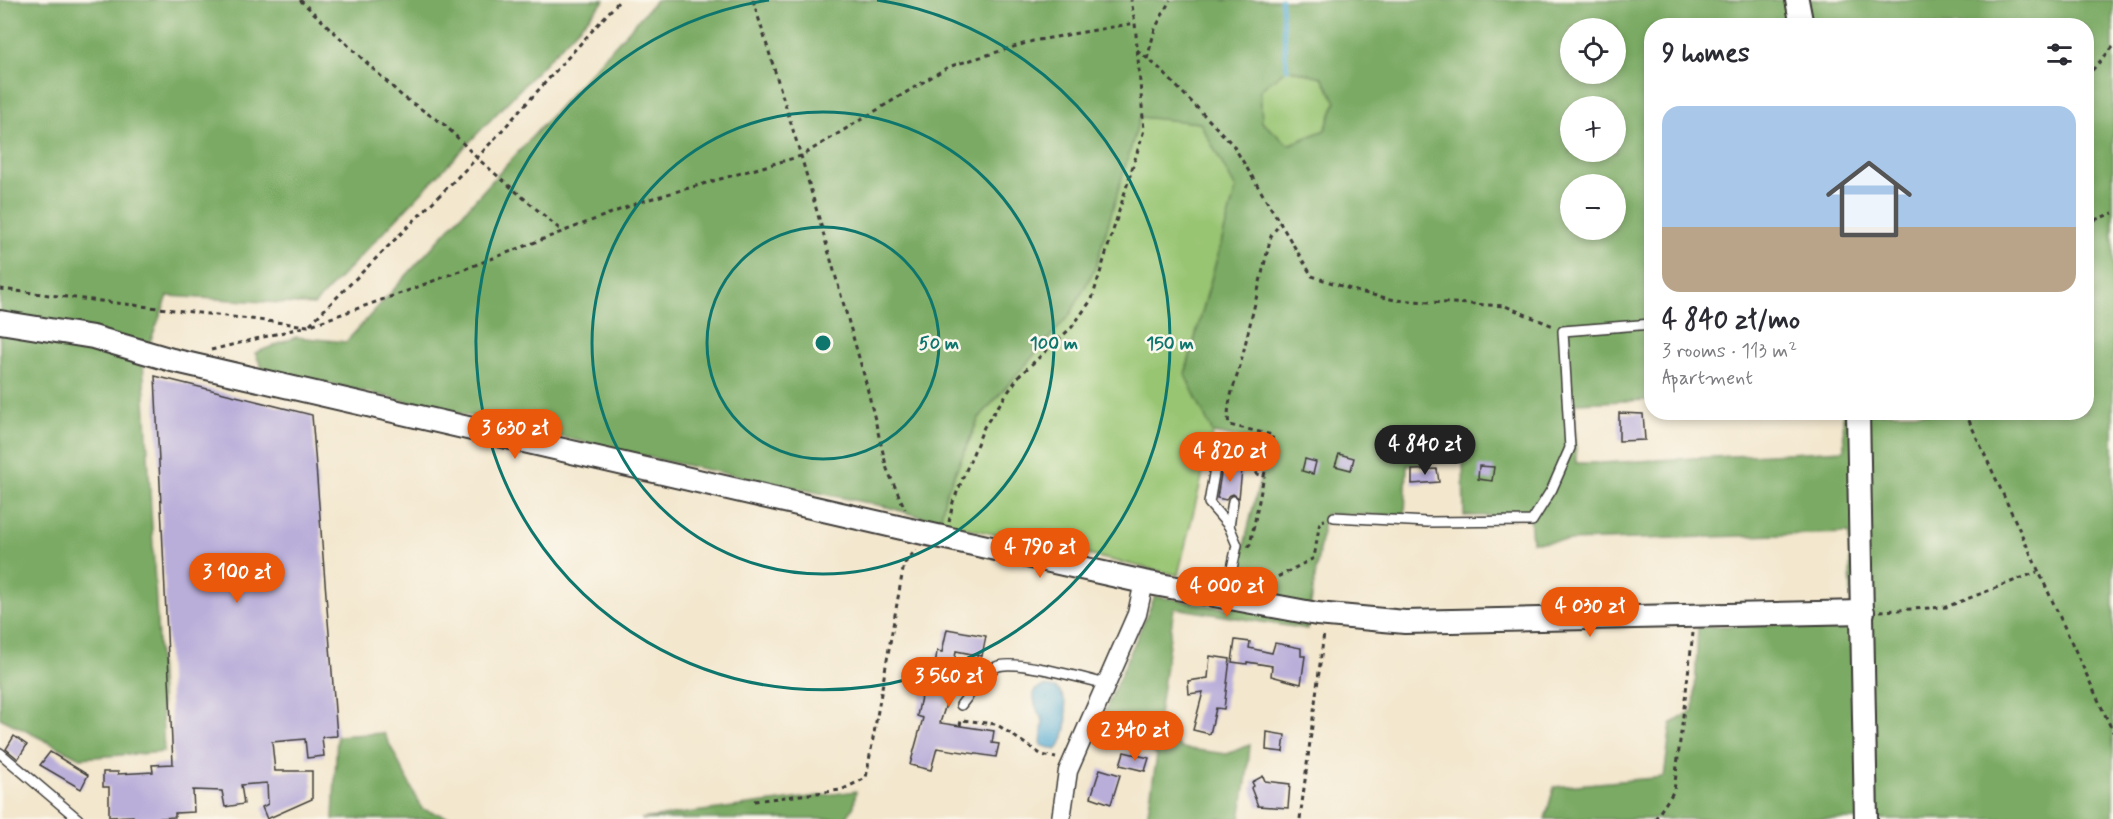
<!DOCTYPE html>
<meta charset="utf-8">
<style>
:root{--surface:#fff;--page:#f7f7f7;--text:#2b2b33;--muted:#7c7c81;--line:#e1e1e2;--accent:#ea580c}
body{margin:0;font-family:Mynerve,sans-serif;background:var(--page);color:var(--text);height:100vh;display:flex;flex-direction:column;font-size:22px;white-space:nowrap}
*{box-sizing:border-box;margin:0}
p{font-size:20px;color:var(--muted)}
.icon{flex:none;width:33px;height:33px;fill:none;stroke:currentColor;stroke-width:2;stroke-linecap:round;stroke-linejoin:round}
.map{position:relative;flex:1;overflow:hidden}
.drawer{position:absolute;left:1644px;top:18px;width:450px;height:402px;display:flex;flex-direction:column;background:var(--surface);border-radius:24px;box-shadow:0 3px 9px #0003}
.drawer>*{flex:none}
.buttons{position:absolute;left:1560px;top:18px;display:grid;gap:12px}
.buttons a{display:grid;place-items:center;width:66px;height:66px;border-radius:50%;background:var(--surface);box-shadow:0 3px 9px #0003;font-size:30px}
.price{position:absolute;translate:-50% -51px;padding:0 14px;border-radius:21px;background:var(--accent);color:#fff;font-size:20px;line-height:39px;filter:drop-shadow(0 2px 3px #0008)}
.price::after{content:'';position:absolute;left:50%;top:36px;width:18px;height:14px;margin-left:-9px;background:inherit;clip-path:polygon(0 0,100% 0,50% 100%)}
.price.on{background:#222;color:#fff}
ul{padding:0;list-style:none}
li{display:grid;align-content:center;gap:12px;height:318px;padding:0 18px}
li+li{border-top:2px solid var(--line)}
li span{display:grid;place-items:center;height:186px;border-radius:18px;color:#555}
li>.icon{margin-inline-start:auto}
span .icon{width:108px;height:108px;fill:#fffc;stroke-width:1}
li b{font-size:26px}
h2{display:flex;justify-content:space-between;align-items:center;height:72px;padding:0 18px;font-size:26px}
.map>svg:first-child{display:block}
.green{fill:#98c572;stroke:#5a7047;stroke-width:1.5}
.forest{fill:#7aaa64;stroke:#4b6340;stroke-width:1.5;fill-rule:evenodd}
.water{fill:#53a9d0;stroke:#386276;stroke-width:1.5}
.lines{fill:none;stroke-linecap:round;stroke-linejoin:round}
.stream{stroke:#53a9d0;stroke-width:4.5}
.building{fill:#b9aed9}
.service-casing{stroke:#3c3a37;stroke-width:12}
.minor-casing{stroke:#3c3a37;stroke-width:21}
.tertiary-casing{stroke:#3c3a37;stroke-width:26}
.path{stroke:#3c3a37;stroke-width:3;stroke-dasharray:4.5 4.5;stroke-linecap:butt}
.service{stroke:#fff;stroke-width:9}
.minor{stroke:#fff;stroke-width:18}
.tertiary{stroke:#fff;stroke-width:22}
.ring{fill:none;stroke:#0f766e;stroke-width:3}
.centre{fill:#0f766e;stroke:#fbf7ec;stroke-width:3}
.ring-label{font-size:18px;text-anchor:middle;font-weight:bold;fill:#0f766e;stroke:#fbf7ec;stroke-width:5;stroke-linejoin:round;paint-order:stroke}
</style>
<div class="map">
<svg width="2113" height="819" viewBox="0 0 2113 819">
<rect width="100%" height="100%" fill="#fbf7ec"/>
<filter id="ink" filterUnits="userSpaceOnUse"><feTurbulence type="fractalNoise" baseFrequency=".0167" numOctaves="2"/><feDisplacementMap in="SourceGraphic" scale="12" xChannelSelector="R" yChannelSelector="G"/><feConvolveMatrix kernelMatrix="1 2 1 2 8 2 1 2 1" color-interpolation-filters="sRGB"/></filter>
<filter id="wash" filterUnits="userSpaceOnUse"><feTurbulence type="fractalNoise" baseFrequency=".008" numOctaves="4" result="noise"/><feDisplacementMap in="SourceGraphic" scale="24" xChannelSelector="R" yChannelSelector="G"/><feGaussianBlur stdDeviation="1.35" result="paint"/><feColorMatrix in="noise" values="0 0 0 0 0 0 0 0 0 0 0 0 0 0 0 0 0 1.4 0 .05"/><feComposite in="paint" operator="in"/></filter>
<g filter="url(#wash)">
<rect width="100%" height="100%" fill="#f3e7ce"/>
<g class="green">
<path d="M1287 69 1322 77 1336 102 1325 130 1288 145 1262 122 1260 90Z"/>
<path d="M1140 117 1200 123 1236 189 1185 374 1213 433 1178 575 940 522 945 496 979 418 1071 313 1095 268Z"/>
</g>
<g class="forest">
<path d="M0 0H605L314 305 168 296 143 360 164 752 80 758 0 718Z"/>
<path d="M656 0H2113V819H1545L1554 787 1664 777 1671 724 1694 710 1698 627 1852 622 1849 533 1532 542 1530 515 1464 516 1463 460 1407 465 1405 516 1325 514 1307 629 1174 608 1158 722 1181 748 1227 754 1250 745 1247 776 1240 819H1147L1157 755 1101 720 1155 596 1231 609 1247 532 1269 443 1213 433 1185 375 1236 189 1200 123 1140 117 1095 268 1071 313 979 418 945 496 940 522 887 507 665 461 262 368 255 353 296 337 346 342ZM1652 26H2086V412L1843 413 1844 450 1601 463H1576L1575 403 1651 400ZM1570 28H1616V74H1570ZM1287 69 1322 77 1336 102 1325 130 1289 145 1262 122 1260 90ZM1570 106H1616V152H1570ZM1570 184H1616V230H1570Z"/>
<path d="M384 733 422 809 455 819H333L337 736Z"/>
<path d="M856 791 854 806 846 819H641Z"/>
</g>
<path class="water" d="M1046 686C1047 687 1055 688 1055 688 1072 697 1069 740 1056 750L1041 745 1043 720C1037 712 1033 702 1034 691L1039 688Z"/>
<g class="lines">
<path class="stream" d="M1281 0 1287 69"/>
</g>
<g id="blocks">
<g class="building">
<path d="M155 376 312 415 337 736 322 737 324 756 307 758 305 739 272 742 275 771H312V799L267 819 262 807 268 804 267 783 241 785 244 804 225 807 222 791 193 790 194 812 175 813V817L148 819H133V816L109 817V787H103V772H118V774L153 772 152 765 173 764Z"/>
<path d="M1619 413 1643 414 1645 440 1619 441Z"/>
<path d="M1339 454 1354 458 1351 470 1335 466Z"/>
<path d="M1305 459 1316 462 1313 474 1302 471Z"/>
<path d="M1479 466 1494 467 1492 481 1478 479Z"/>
<path d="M1222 468 1242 470 1239 498 1233 494 1228 496 1226 500 1217 498Z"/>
<path d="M1437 469 1439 482 1412 484V470Z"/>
<path d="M947 629 986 636 982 656 956 651 950 692 940 723 994 731 992 743 999 744 996 757 937 748 931 770 910 765 923 718 917 716 923 687 932 689 937 651 942 652Z"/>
<path d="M1235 640 1250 642 1249 648 1272 653 1275 643 1301 648V656H1305L1301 684 1271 676 1272 666 1247 662V664L1232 662Z"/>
<path d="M1210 656 1230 659 1224 709 1216 708 1210 734 1193 730 1203 692 1189 694 1188 681 1208 678Z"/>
<path d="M1267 732 1285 735 1283 752 1266 750Z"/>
<path d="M14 736 27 745 18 759 6 749Z"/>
<path d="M50 752 88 775 81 789 40 765Z"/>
<path d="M1124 752 1149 758 1145 771 1120 765Z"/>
<path d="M1100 769 1120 775 1111 804 1091 797Z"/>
<path d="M1263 776 1265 781 1290 784 1288 808 1258 806 1251 788 1254 786 1252 782Z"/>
</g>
</g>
</g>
<g filter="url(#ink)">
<use href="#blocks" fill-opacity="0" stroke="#3c3a37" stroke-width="1.5"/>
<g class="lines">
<g class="service-casing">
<g id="service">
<path d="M1215 468 1209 503 1229 526 1237 545 1226 596"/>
<path d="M1334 517 1427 522 1532 521 1552 489 1570 448 1563 331 1652 324"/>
<path d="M1229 526 1233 501"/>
<path d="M961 705C968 696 987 671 996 667 1012 658 1086 679 1106 684"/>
<path d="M0 753 78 819"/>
</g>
</g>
<g class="minor-casing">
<path id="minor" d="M1061 819 1068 771 1137 614 1144 582"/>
</g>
<g class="tertiary-casing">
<g id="tertiary">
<path d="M1797 0 1802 26"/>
<path d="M0 322 93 337 172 360 928 534 1144 582 1317 614 1405 622 1863 612"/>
<path d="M1858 412 1866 819"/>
</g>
</g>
<g class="path">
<path d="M300 0 402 96 446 126 477 158 563 232"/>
<path d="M753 0 801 156 864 375 887 469 905 509"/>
<path d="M1137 50 1159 68 1233 145 1312 276 1359 292 1395 300 1505 306 1553 326"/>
<path d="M1147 59 1155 29 1170 0"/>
<path d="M2086 77 2113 47"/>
<path d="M2086 223 2113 213"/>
<path d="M0 289 308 326 407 291 643 201 801 156 948 67 1033 41 1135 23"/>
<path d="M310 324 477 158 620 0"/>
<path d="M211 350 304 327"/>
<path d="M1965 412 2113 732"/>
<path d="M1221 459 1230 456 1251 459 1257 474 1264 476 1273 435 1229 425C1225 403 1236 383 1241 362 1251 320 1261 278 1271 236L1281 222"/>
<path d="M949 522 953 502 984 427 1019 376 1072 327 1092 299 1144 130 1135 23 1131 0"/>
<path d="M1248 547 1250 545 1264 476"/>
<path d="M1262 585 1314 558 1320 521 1325 520"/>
<path d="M1880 611 1946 607 2037 572"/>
<path d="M960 726 961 720 996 724 1042 755 1056 758"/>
<path d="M754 801 841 790 866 778 904 564 916 550"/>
<path d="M1300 819 1324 633"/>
<path d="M1655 819 1674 791 1693 633"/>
</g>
<use href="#service" class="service"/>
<use href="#minor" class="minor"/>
<use href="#tertiary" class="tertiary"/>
</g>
</g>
<g class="ring">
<circle cx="823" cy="343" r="116"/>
<circle cx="823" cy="343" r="231"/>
<path d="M877 0A347 347 0 1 1 769 0"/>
</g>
<circle cx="823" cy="343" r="9" class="centre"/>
<g class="ring-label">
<text x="939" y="349">50 m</text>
<text x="1054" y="349">100 m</text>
<text x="1170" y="349">150 m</text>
</g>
</svg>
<div class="buttons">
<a><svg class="icon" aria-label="locate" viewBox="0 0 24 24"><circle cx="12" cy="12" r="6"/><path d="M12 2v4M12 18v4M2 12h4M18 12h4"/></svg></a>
<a>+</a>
<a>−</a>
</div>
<b class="price" style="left:515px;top:460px">3 630 zł</b>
<b class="price on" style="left:1425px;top:476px">4 840 zł</b>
<b class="price" style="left:1230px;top:483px">4 820 zł</b>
<b class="price" style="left:1040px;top:579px">4 790 zł</b>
<b class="price" style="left:237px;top:604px">3 100 zł</b>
<b class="price" style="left:1227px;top:618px">4 000 zł</b>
<b class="price" style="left:1590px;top:638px">4 030 zł</b>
<b class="price" style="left:949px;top:708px">3 560 zł</b>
<b class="price" style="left:1135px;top:762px">2 340 zł</b>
<section class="drawer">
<h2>9 homes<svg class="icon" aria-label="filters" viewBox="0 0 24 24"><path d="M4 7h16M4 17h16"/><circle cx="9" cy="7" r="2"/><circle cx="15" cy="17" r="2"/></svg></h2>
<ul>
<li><span style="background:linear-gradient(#a9c7e8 65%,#b9a48a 0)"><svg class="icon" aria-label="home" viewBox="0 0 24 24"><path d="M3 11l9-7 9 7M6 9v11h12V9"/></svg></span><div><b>4 840 zł/mo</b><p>3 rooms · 113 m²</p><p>Apartment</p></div></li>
</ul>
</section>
</div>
